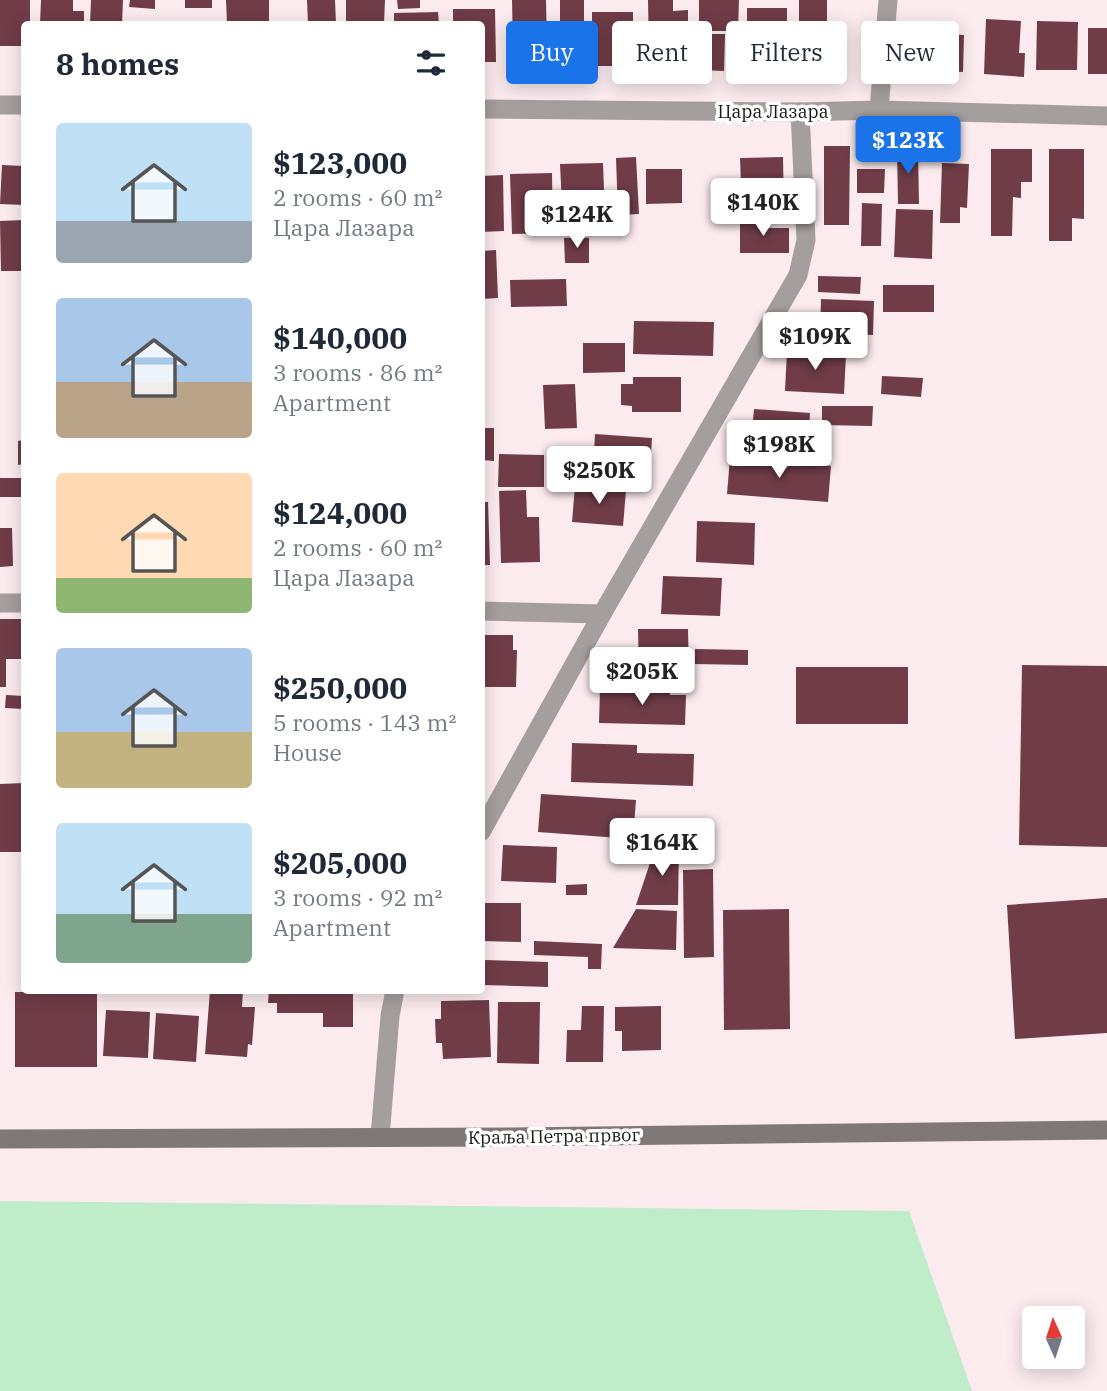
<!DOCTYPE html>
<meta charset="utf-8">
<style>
:root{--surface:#fff;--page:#f6f6f7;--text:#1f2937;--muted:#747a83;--accent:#1a73e8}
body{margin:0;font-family:"IBM Plex Serif",serif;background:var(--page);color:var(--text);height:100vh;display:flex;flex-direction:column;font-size:26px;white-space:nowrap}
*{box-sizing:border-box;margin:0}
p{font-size:23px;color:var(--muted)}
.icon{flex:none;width:38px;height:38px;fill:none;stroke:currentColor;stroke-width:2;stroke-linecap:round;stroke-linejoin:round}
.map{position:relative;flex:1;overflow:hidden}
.details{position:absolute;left:21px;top:21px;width:464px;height:973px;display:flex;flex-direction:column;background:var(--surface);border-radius:7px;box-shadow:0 4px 18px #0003}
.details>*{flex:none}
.top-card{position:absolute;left:506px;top:21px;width:495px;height:63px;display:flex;gap:14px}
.needle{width:46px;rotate:357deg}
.fabs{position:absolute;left:1022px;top:1306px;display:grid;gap:14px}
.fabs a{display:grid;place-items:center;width:63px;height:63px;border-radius:7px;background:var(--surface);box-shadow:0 4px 18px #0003;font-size:35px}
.price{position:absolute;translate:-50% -60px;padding:0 16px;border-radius:7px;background:#fff;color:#222;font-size:23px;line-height:46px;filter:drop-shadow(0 2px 4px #0008)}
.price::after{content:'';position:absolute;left:50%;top:42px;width:21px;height:16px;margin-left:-10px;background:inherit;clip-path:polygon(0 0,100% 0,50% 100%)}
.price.selected{background:var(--accent);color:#fff}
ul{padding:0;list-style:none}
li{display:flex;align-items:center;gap:21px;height:175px;padding:0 35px}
li span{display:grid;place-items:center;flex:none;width:196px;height:140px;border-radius:7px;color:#555}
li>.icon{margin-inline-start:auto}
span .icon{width:84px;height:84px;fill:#fffc;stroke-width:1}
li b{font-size:30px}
h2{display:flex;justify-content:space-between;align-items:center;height:84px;padding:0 35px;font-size:30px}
.tag{padding:0 24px;border-radius:7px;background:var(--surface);box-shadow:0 4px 18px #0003;font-size:24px;line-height:63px}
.tag.selected{background:var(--accent);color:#fff}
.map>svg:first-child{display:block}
.green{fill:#bfecc9}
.building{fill:#6f3c48}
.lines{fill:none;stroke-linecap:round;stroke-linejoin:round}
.minor{stroke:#a59e9f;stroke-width:19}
.secondary{stroke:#807778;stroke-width:19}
.labels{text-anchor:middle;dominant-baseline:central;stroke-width:7;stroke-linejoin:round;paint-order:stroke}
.street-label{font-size:18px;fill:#1a1415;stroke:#fff}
</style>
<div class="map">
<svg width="1107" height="1391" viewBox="0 0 1107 1391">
<rect width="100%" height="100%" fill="#fbebee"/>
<path class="green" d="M0 1201 909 1211 972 1391H0Z"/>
<g class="building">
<path d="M0 0H30V24H24V46H0Z"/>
<path d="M41 0H73V11H84V24H40Z"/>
<path d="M91 0H123L122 24H90Z"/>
<path d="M130 0H155V9L129 7Z"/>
<rect x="185" y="0" width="27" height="8"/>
<path d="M226 0H269V23H227Z"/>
<path d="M307 0H335L336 24H308Z"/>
<path d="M346 0H385L384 24H346Z"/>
<path d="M397 0H420V8L398 9Z"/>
<path d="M512 0H546L547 49 513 50Z"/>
<rect x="560" y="0" width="24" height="53"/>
<path d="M648 0H673V11L688 10V54L649 55Z"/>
<path d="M699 0H739L738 31H699Z"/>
<path d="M799 0H827V21L799 22Z"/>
<path d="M747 8H787V63L747 62Z"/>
<path d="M453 9H495L496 62H481V24H453Z"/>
<path d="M438 12 439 24H394V13Z"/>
<rect x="592" y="12" width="41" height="54"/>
<path d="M986 19 1021 21 1019 53H1025L1024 77 984 74Z"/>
<path d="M1037 21 1078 22 1077 70H1036Z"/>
<rect x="1088" y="28" width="19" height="46"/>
<path d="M846 29V59H837L838 71 800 73V30Z"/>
<path d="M918 33 964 35 963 72 917 70Z"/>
<path d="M699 34H725L724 71 699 70Z"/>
<path d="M824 146H850L849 225H824Z"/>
<path d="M897 149H918L919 204H898Z"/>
<path d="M991 149H1032V182H1021V198L1013 197 1012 236H991Z"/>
<path d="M1049 149H1084V219L1072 218V241H1049Z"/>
<path d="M636 157 639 214 618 215 616 158Z"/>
<path d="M783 157 784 213 742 214 740 158Z"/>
<path d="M603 163 605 217 593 218V225L563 226 560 164Z"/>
<path d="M942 163 969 164 967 208 960 207V223H940Z"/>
<path d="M2 165 24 166V205L0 204Z"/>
<path d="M646 169H682V203L646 204Z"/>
<path d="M857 169H885L884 193H857Z"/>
<path d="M552 173 553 233 512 234 510 174Z"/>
<path d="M503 175 504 231 481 232V176Z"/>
<path d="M862 203 882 204 881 246H861Z"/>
<path d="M896 209 933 210 932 259 894 257Z"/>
<path d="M24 220V271H1L0 221Z"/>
<path d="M740 221H765V228H789V253H740Z"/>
<path d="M564 238H589V263H565Z"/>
<path d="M496 250 498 298 481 299V251Z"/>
<path d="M818 276 861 277 860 294 818 292Z"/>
<path d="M566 279 567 306 511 307 510 280Z"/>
<rect x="883" y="285" width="51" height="27"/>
<path d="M821 299 874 301 873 335 820 334Z"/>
<path d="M634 321 714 322 713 356 633 354Z"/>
<path d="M583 343H625V372L583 373Z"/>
<path d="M787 351 846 354 844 394 785 391Z"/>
<path d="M882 376 923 378 921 397 881 394Z"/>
<path d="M633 377H681V412H632V406L621 405V384H633Z"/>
<path d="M575 384 577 428 545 429 543 385Z"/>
<path d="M822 406H873L872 426 822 425Z"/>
<path d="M754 409 810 413 808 447 751 443Z"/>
<path d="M481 428H494V461L481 460Z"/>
<path d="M595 434 652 438 650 471 593 468Z"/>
<path d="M24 440V464L18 465V441Z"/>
<path d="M499 454 544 455V487H498Z"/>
<rect x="548" y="458" width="18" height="25"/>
<path d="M730 458 831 466 828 502 727 494Z"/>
<rect x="0" y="478" width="24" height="19"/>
<path d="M575 486 626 490 623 526 572 522Z"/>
<path d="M526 490 527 517H539L540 562 501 563 499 491Z"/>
<path d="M481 502H488L490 565H481Z"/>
<path d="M697 521 755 523 754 565 696 562Z"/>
<path d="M0 528H12L13 566 0 567Z"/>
<path d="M663 576 722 578 720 616 661 614Z"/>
<path d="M0 619H24V659H6V687H0Z"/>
<path d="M638 629H688L689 676H639Z"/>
<path d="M481 635H513V650H517L516 687H481Z"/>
<path d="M695 649 748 650V665L695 664Z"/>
<path d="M1022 665 1107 666V847L1019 845Z"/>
<rect x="796" y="667" width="112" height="57"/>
<path d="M600 688 670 689V695H686L685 725 599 723Z"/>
<path d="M6 695 24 696V709L5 708Z"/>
<path d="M572 743 637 745V753L694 754 693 786 571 782Z"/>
<path d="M24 783V852H0V784Z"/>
<path d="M541 794 636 800 633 839 538 832Z"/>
<path d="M503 845 557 847 556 883 501 881Z"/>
<path d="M656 845H679L678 905H636Z"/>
<path d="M713 869 714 957 684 958 683 870Z"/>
<path d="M587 884V895H566V885Z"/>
<path d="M1107 898V1033L1015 1039 1007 905Z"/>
<path d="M481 903H521V942L481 941Z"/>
<path d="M636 909 677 911 676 950 613 948Z"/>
<path d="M789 909 790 1029 724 1030 723 910Z"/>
<path d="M534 941 602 944 601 969H588V957L534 955Z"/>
<path d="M484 960 548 962V987L484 985Z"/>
<path d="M210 990H243L242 1007H255L252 1045 248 1044 247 1057 205 1054Z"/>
<path d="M269 990H353V1027H323V1013H277V1003H268Z"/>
<rect x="15" y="992" width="82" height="75"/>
<path d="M489 1000 491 1057 443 1059 442 1043H436L435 1019H441V1001Z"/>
<path d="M498 1002H540L539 1064 497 1063Z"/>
<path d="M582 1006H604L603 1062H566L567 1030H581Z"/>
<path d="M661 1006V1050L622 1051V1031H615V1007Z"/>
<path d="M106 1010 150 1012 148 1058 103 1056Z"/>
<path d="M156 1013 199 1016 196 1062 153 1059Z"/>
</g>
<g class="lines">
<g class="minor">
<path d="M0 105H24"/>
<path d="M481 109 800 112 879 110 1107 116"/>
<path d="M879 110 888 0"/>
<path d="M0 603H24"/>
<path d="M481 611 602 614"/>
<path d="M481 832 602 614 798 275 806 240 800 112"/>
<path d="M380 1137 390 1016 395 990"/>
</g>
<path class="secondary" d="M0 1139 512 1137 1107 1130"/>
</g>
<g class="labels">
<g class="street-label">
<text x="773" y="111">Цара Лазара</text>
<text transform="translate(554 1136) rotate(-1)">Краља Петра првог</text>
</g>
</g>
</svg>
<div class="fabs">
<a><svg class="needle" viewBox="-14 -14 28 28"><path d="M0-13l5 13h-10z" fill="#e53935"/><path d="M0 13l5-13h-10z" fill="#747a83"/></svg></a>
</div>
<b class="price selected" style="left:908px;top:176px">$123K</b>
<b class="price" style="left:763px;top:238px">$140K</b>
<b class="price" style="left:577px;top:250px">$124K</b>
<b class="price" style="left:815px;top:372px">$109K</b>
<b class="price" style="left:779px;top:480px">$198K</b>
<b class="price" style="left:599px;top:506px">$250K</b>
<b class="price" style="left:642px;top:707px">$205K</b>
<b class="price" style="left:662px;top:878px">$164K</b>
<div class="top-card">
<a class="tag selected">Buy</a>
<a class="tag">Rent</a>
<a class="tag">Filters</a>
<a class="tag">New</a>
</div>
<section class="details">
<h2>8 homes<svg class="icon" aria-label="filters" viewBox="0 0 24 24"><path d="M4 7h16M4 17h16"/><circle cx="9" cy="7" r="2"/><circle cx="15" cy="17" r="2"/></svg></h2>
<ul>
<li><span style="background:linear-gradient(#bfe0f5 70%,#9aa5b1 0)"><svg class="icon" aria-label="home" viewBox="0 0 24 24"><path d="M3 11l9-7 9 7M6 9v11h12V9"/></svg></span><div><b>$123,000</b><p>2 rooms · 60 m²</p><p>Цара Лазара</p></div></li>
<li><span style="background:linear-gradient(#a9c7e8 60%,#b9a48a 0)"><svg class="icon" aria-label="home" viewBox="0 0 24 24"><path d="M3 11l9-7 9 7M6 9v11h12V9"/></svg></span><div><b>$140,000</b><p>3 rooms · 86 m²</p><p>Apartment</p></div></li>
<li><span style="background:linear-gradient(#ffd9b3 75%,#8fb573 0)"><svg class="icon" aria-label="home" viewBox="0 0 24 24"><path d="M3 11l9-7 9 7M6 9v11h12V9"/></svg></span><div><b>$124,000</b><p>2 rooms · 60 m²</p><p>Цара Лазара</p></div></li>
<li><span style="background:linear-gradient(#a9c7e8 60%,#c2b280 0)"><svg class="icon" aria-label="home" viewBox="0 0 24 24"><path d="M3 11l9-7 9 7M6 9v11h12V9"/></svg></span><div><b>$250,000</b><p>5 rooms · 143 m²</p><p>House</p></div></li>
<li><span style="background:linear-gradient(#bfe0f5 65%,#7fa58c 0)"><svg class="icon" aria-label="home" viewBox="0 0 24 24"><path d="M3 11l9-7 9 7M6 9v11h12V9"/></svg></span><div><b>$205,000</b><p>3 rooms · 92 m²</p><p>Apartment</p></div></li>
</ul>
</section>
</div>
